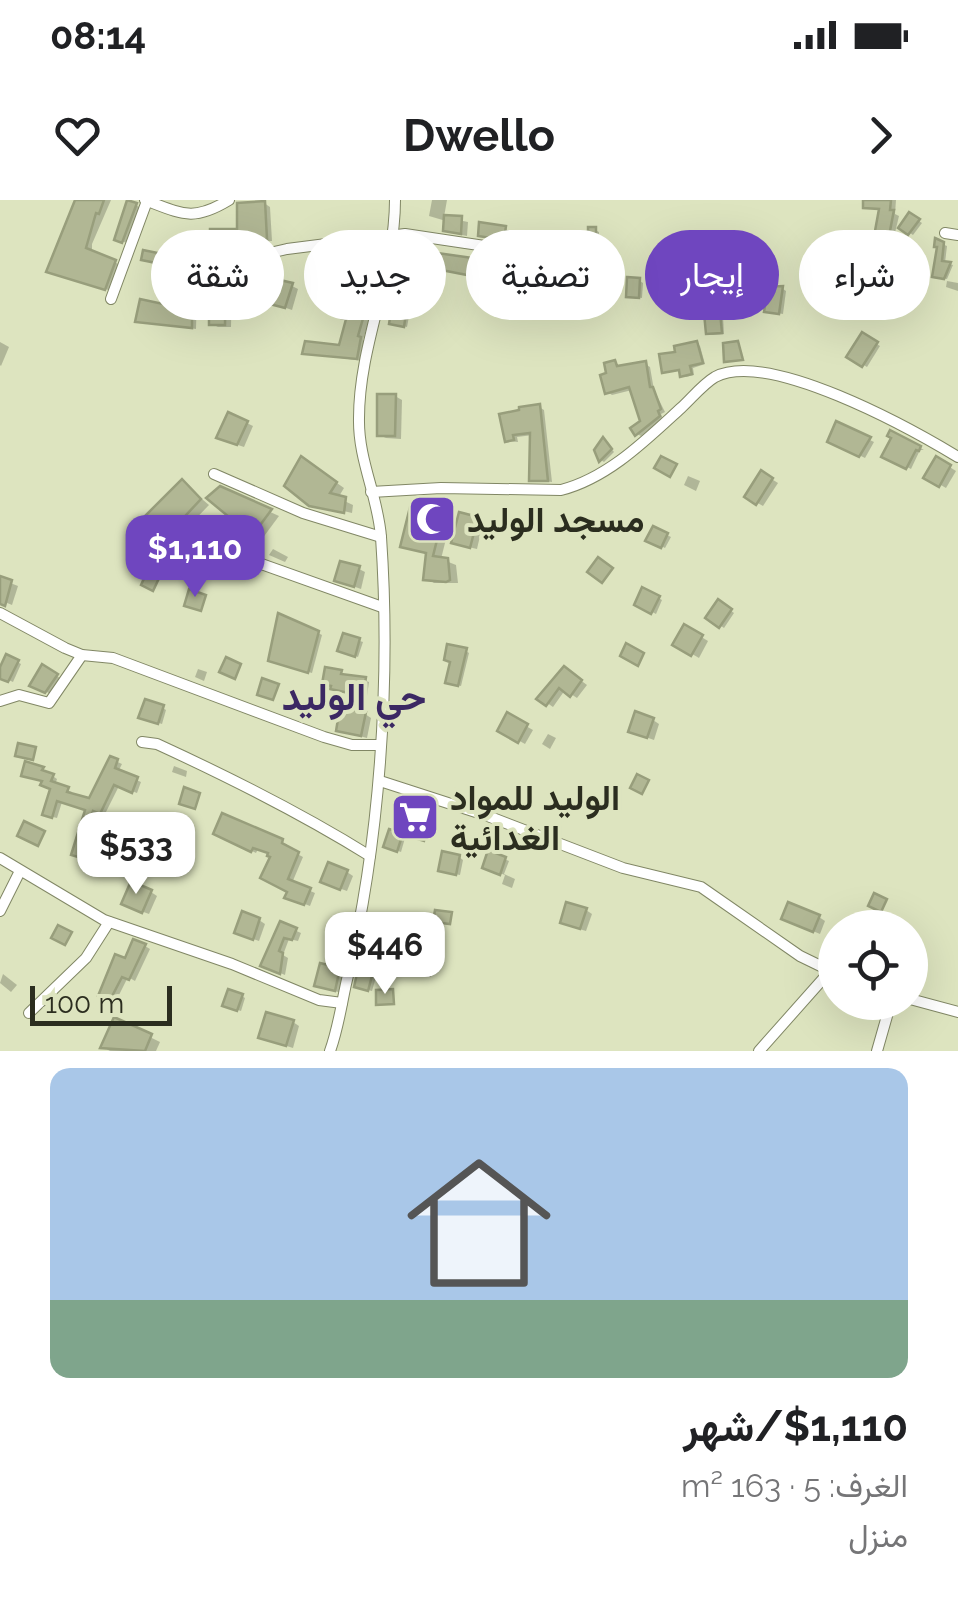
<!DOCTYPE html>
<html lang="ar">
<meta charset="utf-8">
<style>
:root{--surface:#fff;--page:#f2f2f2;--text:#202124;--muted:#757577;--accent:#6f46bf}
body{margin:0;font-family:Raleway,Vazirmatn,sans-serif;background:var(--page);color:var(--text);direction:rtl;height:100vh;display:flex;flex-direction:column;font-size:38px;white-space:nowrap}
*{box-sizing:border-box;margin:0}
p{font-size:32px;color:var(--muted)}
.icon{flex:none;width:55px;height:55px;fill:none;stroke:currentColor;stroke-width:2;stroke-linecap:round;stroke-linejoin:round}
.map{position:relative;height:851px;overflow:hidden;direction:ltr}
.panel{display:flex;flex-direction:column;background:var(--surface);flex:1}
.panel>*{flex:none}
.hud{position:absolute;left:30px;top:30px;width:900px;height:90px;direction:rtl;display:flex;gap:20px}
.tools{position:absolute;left:818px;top:710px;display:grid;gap:20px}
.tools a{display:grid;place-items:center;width:110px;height:110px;border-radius:50%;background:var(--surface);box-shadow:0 10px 40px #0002;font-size:50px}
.scale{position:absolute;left:30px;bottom:25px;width:142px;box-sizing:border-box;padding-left:10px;border:5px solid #2b2d1f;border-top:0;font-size:28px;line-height:35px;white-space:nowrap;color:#2b2d1f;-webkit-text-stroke:8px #dde4bf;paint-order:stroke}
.price{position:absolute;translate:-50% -85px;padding:0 22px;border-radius:20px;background:#fff;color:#222;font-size:32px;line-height:65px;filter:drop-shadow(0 2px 5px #0008)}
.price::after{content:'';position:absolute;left:50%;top:60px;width:30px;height:22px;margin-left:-15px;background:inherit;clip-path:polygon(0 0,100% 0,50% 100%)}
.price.active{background:var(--accent);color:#fff}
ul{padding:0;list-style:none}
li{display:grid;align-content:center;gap:20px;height:530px;padding:0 50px}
li span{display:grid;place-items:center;height:310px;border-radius:20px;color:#555}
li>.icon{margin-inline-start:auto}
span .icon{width:180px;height:180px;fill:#fffc;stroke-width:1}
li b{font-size:42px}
.pill{padding:0 35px;border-radius:45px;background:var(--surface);box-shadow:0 10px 40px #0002;font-size:35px;line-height:90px}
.pill.active{background:var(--accent);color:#fff}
.status{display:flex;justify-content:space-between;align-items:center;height:70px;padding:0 50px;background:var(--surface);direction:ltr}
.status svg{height:28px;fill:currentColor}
header{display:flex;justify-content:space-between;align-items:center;height:130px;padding:0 50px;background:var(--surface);font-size:45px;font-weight:700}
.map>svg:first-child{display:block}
.shadow{fill:#0003}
.building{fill:#b1b794;stroke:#989e7c;stroke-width:2.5}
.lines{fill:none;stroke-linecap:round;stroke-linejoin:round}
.minor-casing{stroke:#818765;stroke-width:12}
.minor{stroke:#fff;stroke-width:10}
.labels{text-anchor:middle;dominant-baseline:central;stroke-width:8;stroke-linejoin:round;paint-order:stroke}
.poi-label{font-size:35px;font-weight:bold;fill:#2b2d1f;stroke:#dde4bf;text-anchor:start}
.neighbourhood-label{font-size:38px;font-weight:bold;fill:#3b2863;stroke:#dde4bf}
</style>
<div class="status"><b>08:14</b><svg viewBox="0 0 49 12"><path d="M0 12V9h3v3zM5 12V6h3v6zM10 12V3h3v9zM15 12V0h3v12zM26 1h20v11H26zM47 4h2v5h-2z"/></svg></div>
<header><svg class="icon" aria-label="forward" viewBox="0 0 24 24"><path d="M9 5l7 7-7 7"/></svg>Dwello<svg class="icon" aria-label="heart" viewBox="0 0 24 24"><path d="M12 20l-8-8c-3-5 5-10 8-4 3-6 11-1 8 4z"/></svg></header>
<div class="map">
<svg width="958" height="851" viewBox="0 0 958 851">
<rect width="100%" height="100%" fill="#dde4bf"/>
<g class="shadow">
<path d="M77 0H111L92 44V53L121 65 112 91 56 75Z"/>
<path d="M432 0H447L444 17 468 22 467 36 452 33 446 29V21L429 16Z"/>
<path d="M866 0H896L895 14 899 16 894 37 884 33 881 10 865 6Z"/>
<path d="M264 3 270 7 272 41 218 44 212 41 239 32Z"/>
<path d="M136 5 142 9 129 44 117 39Z"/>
<path d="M910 15 922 23 913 35 901 27Z"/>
<path d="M505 29 512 32 510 42 480 35Z"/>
<path d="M595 30 599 32V61L581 60 577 58Z"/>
<path d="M937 42 947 46 945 63 953 65 947 79 938 77Z"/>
<path d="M375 49 381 53V73H353L347 70Z"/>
<path d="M145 53 186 61 192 64 189 70 150 63 144 59Z"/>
<path d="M425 54 493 63 498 66 497 76 440 70 438 84 425 82 420 79Z"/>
<path d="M551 61 560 65 557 74 548 70Z"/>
<path d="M774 63 778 71 757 73 758 80 745 79 743 67Z"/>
<path d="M537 71 541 73 538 90 525 87Z"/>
<path d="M226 73 232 77 231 127H218L212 124Z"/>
<path d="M640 81 643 83 642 98 628 96Z"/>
<path d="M947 81 958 83V91L946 87Z"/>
<path d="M292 86 298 89 292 110 269 102Z"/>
<path d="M192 88 197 91 196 129 137 120 165 107Z"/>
<path d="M783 89 786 91 783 114 771 112Z"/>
<path d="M348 100 373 107 363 140 366 142 362 161 305 153 341 148 348 120Z"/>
<path d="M406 109 410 111 407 127 392 123Z"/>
<path d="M720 115 723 117 724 134 712 135 708 133Z"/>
<path d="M863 136 880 146 867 167 850 156Z"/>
<path d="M0 142 9 147 1 166 0 165Z"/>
<path d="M697 144 700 146 705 164 693 168 694 175 686 177 682 171H665L678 154Z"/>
<path d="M615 162 620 168 645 164 650 167 654 190 665 212 661 214 663 219 641 236 637 234 643 222 632 190 612 195 608 192 609 175Z"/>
<path d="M395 196 402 200 401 239 386 238 379 235Z"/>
<path d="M539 207 544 210 552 282 531 279 533 235 517 237 518 242 507 241Z"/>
<path d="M230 215 253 226 244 247 226 241Z"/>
<path d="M837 224 874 242 865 258 830 241Z"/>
<path d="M892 233 924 250H920L911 269 885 256 894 237Z"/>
<path d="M604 240 614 252 604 262 601 260Z"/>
<path d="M937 259 956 271 946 288 927 277Z"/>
<path d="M310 264 344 288 338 298 353 305 352 313 310 303Z"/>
<path d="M762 273 778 283 763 306 747 297Z"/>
<path d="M688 276 700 281 696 291 684 285Z"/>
<path d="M182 282 209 305 183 332 156 322Z"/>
<path d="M220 289 279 316 262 339 253 334Z"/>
<path d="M443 314 451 319 441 359 456 365 458 383H434L426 378 428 354 403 345Z"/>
<path d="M477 319 483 323 477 349 460 345Z"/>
<path d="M654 329 671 337 665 348 649 340Z"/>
<path d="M273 349 288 357 285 362 269 355Z"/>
<path d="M359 369 365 372 361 389 344 383Z"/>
<path d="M0 379 18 386 12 405 0 400Z"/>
<path d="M644 390 662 400 656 414 637 404Z"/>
<path d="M719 402 734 413 724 428 708 417Z"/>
<path d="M685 427 708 441 699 458 675 444Z"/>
<path d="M318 433 322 435 312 473 274 462Z"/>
<path d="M344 436 363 442 358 457 344 452Z"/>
<path d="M466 451 469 453 461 486 451 484Z"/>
<path d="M7 457 21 464 13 482 0 476Z"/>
<path d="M43 467 63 480 53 495 38 488Z"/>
<path d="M198 469 207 472 204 481 195 477Z"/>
<path d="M341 473 369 482 367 496 336 490Z"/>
<path d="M571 473 587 485 577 498 565 490 553 507 540 498Z"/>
<path d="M163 508 166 510 162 524 145 518Z"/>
<path d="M365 514 371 518 367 538 338 530Z"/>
<path d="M508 516 533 530 525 544 500 530Z"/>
<path d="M653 520 659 524 654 540 637 534Z"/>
<path d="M548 534 556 538 550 549 542 544Z"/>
<path d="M111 559 122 564 118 572 141 582 137 593 119 586 105 614 98 612 83 658 78 657 74 654 88 610 62 602 57 618 49 616 52 588 27 564 47 572 57 579 55 585 72 592 71 595 90 601Z"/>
<path d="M174 566 187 571 186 577 172 572Z"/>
<path d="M162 628 183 639 180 646 183 648 175 664 149 649Z"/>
<path d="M216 633 287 644 286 648 303 657 292 683 315 693 310 706 292 699 271 653 258 649 256 653Z"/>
<path d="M402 636 405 638 401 652 390 648Z"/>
<path d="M490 653 509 661 504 674 515 679 512 688 502 684 505 675 488 669Z"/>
<path d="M459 657 463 660 460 675 444 672Z"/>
<path d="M347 672 353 676 347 691 330 685Z"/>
<path d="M151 692 157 696 149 714 130 707Z"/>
<path d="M586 710 592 714 586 731 569 726Z"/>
<path d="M819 717 825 721 820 734 791 722Z"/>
<path d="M259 720 265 724 259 741 244 736Z"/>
<path d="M281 724 301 733 298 741 289 739 283 755 288 758 285 775 268 768Z"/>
<path d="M145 746 150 749 135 781 128 777 115 803 101 795 126 762Z"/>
<path d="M910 754 919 759 911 774 910 773Z"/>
<path d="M425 759 432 763 431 777 386 776 380 772Z"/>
<path d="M322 766 346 774 342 793 323 788Z"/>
<path d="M3 774 17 785 11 792 0 783Z"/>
<path d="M372 775 376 777 372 791 361 788Z"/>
<path d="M242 796 245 798 241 811 229 807Z"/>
<path d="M115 820 160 842 156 851H110L103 847Z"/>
<path d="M293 822 299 826 293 848 268 840Z"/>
</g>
<g class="building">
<path d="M75 0H104L99 14 96 13 86 48 116 60 105 90 46 72Z"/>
<path d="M127 0 137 3 122 43 114 40Z"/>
<path d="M863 0H891L890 10H894L889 36 875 31 879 9 863 8Z"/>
<path d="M265 1 267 39 210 42V29H237V3Z"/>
<path d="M909 12 920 19 908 35 898 28Z"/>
<path d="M444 15 462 16 461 34 443 31Z"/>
<path d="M479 22 506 26 504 40 478 36Z"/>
<path d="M588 27H596V60H575L572 33 588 34Z"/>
<path d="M935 38 944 42 942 61 951 62 944 79 932 77 937 47H934Z"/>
<path d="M376 47V71H344V51Z"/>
<path d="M143 50 187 59 182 68 141 60Z"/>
<path d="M423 51 494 61 492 75 468 71 467 75 436 69 433 83 418 80Z"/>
<path d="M775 60 776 70 754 72 755 79 742 81 740 65Z"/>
<path d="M522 66 538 69 534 89 519 86Z"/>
<path d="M226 71 225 125H209V73Z"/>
<path d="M627 77 640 78 639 98 626 97Z"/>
<path d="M271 78 293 83 285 108 266 103Z"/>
<path d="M164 84 192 85V128L135 122 140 99 163 104Z"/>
<path d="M783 86 779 114 764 112 766 100H763L762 87Z"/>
<path d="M346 97 368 101 358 136 361 137 357 159 302 154 305 141 339 145 346 119 341 118Z"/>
<path d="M392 105 407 107 404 127 389 124Z"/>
<path d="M720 112 722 133 706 134 704 113Z"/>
<path d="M862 132 878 142 862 167 846 157Z"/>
<path d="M697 141 703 163 690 166 692 174 680 177 679 170 662 173 659 154 675 152 674 146Z"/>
<path d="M738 141 743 160 724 162 723 143Z"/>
<path d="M615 160 617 166 646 161 650 187H653L661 209 658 211 660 216 635 236 630 228 640 221 629 187 605 194 600 175 606 173 604 163Z"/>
<path d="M377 194H396L395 236H377Z"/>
<path d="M540 204 548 281H529L530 233 513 235 514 240 505 242 499 214 519 210V207Z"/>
<path d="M228 212 248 221 237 245 216 238Z"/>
<path d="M836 221 871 237 859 257 827 242Z"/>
<path d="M890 230 921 246 919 251 916 250 906 269 881 257 891 238 887 236Z"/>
<path d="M603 237 612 249 599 262 594 250Z"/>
<path d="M301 256 337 282 330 293 346 297 344 313 309 306 284 286Z"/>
<path d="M661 256 677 264 670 277 654 268Z"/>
<path d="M936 256 951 265 939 287 923 278Z"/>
<path d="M761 270 773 278 756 305 744 297Z"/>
<path d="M182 279 201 299 173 329 143 318Z"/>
<path d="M220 286 272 309 252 336 206 298Z"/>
<path d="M411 303 444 312 433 356 448 358 450 380 446 382 423 380 426 353 400 347Z"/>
<path d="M459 312 478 317 470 348 451 343Z"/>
<path d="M653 326 668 333 661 348 645 341Z"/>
<path d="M598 357 613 368 602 383 587 372Z"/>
<path d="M340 361 360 366 354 387 334 381Z"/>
<path d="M148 370 160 376 153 391 141 385Z"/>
<path d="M0 376 12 380 5 406 0 404Z"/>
<path d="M642 387 660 396 651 414 634 405Z"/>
<path d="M189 389 206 395 201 411 184 406Z"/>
<path d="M718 399 732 409 719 428 705 418Z"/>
<path d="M278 413 319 431 308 473 268 461Z"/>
<path d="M684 424 703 435 691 456 672 445Z"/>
<path d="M343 433 360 438 355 457 337 451Z"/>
<path d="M626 443 644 453 638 466 620 456Z"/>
<path d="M447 444 467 448 458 486 445 483 450 462 444 460Z"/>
<path d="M6 454 19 460 8 482 0 479V467Z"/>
<path d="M226 457 241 464 235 479 219 472Z"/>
<path d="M42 464 58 474 45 493 29 486Z"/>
<path d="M564 466 582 480 570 497 559 488 546 506 536 499Z"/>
<path d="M325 467 342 470 341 474 366 477 363 496 330 489 331 486 322 484Z"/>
<path d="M262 478 279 484 273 500 257 495Z"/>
<path d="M145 499 164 505 158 524 138 518Z"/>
<path d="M340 507 366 512 361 536 336 531Z"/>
<path d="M635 511 654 518 647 538 628 532Z"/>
<path d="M507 512 528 524 518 543 497 531Z"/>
<path d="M18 543 36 547 33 560 15 556Z"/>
<path d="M110 556 118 559 115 568 138 577 132 593 114 585 100 614 93 611 78 657 71 655 85 610 57 601 52 618 42 615 50 589 40 585 42 581 21 576 25 561 44 567 42 570 54 574 51 581 69 587 67 592 89 598Z"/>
<path d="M637 574 649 580 642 594 630 588Z"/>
<path d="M184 587 200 593 195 609 179 604Z"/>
<path d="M222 613 283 639 282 643 299 652 288 679 311 688 304 705 284 698 287 692 260 678 270 657 267 656 268 653 253 648 251 652 213 634Z"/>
<path d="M24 621 45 631 38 646 17 636Z"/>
<path d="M416 621 429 625 424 641 411 637Z"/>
<path d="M161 624 178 633 175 640 178 642 168 663 145 650Z"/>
<path d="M389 629 403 633 397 652 383 647Z"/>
<path d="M488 650 506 657 500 675 482 668Z"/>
<path d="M442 651 460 655 456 675 438 671Z"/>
<path d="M328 662 348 670 340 690 320 682Z"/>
<path d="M131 681 152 690 142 713 121 704Z"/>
<path d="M874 693 887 699 881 712 868 706Z"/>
<path d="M566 702 587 708 580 729 560 723Z"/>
<path d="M788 702 820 715 813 732 781 719Z"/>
<path d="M435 710 452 712 450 724 433 722Z"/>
<path d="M242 711 260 718 253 740 234 733Z"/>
<path d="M280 721 297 728 292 740 284 738 279 751 283 753 280 774 260 766Z"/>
<path d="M58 725 72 732 65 745 51 738Z"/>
<path d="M133 739 146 744 129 780 122 777 109 802 98 796 115 754 125 758Z"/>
<path d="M378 755 426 757 425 775 377 773Z"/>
<path d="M320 763 340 768 335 791 314 786Z"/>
<path d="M358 769 373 772 368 791 354 787Z"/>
<path d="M228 789 243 794 237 811 222 806Z"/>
<path d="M393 789 394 804 376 805V790Z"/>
<path d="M266 812 294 820 286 846 258 838Z"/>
<path d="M114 817 152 834 145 851 100 848Z"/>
</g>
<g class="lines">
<g class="minor-casing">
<g id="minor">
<path d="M145 0C182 14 193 22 229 0"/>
<path d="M945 33 958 35"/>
<path d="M268 59 274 52 287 49 405 34 518 51 530 49 540 38"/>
<path d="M111 99 147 1"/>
<path d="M214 274 303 313 381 337"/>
<path d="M371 292 441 288 561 290C608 278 646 240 681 208 691 199 703 184 715 177 768 149 910 228 958 257"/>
<path d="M169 338 191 339 382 407"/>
<path d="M0 413 65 448 82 455 113 458 324 537 352 545H379"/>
<path d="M0 501 19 495 49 503 82 455"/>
<path d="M142 542 157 544C231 578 301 613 370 656"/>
<path d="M380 581 485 615 623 668 701 687 800 756 835 773"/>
<path d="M0 658 104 720 232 764 319 800 342 803"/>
<path d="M0 711 20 671"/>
<path d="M910 799 958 812"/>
<path d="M29 813 86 758 109 722"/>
<path d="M330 851C338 829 341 807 346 784 380 644 391 481 381 337 378 296 358 260 359 218 359 144 395 74 395 0"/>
<path d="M759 851 830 771"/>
<path d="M877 851 891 802"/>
</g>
</g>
<use href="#minor" class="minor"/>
</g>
<defs>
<g id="mosque-square" transform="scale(2.5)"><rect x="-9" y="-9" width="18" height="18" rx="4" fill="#6f46bf" stroke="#dde4bf"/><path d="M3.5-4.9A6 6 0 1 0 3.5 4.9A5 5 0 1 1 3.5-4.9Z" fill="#fff"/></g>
<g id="supermarket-square" transform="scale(2.5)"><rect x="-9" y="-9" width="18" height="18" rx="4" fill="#6f46bf" stroke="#dde4bf"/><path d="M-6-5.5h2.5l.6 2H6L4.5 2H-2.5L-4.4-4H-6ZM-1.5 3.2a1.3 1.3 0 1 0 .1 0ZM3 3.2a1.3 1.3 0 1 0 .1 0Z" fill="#fff"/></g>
</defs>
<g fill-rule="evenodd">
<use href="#mosque-square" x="432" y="319"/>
<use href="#supermarket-square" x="415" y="617"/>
</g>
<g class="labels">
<g class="poi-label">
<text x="467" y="319">مسجد الوليد</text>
<text x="450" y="597">الوليد للمواد<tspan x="450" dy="40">الغدائية</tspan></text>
</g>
<g class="neighbourhood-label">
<text x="354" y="496">حي الوليد</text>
</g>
</g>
</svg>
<div class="tools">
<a><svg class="icon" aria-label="locate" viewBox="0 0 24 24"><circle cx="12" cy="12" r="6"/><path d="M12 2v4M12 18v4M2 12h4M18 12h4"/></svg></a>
</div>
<div class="scale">100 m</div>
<b class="price active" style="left:195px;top:400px">$1,110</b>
<b class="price" style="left:136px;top:697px">$533</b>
<b class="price" style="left:385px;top:797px">$446</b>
<div class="hud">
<a class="pill">شراء</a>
<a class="pill active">إيجار</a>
<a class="pill">تصفية</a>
<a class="pill">جديد</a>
<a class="pill">شقة</a>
</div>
</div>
<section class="panel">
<ul>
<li><span style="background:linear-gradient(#a9c7e8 75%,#7fa58c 0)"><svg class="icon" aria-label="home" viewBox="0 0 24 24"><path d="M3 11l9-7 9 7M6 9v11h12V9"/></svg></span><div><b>$1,110/شهر</b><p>الغرف: 5 · 163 m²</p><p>منزل</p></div></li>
</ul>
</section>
